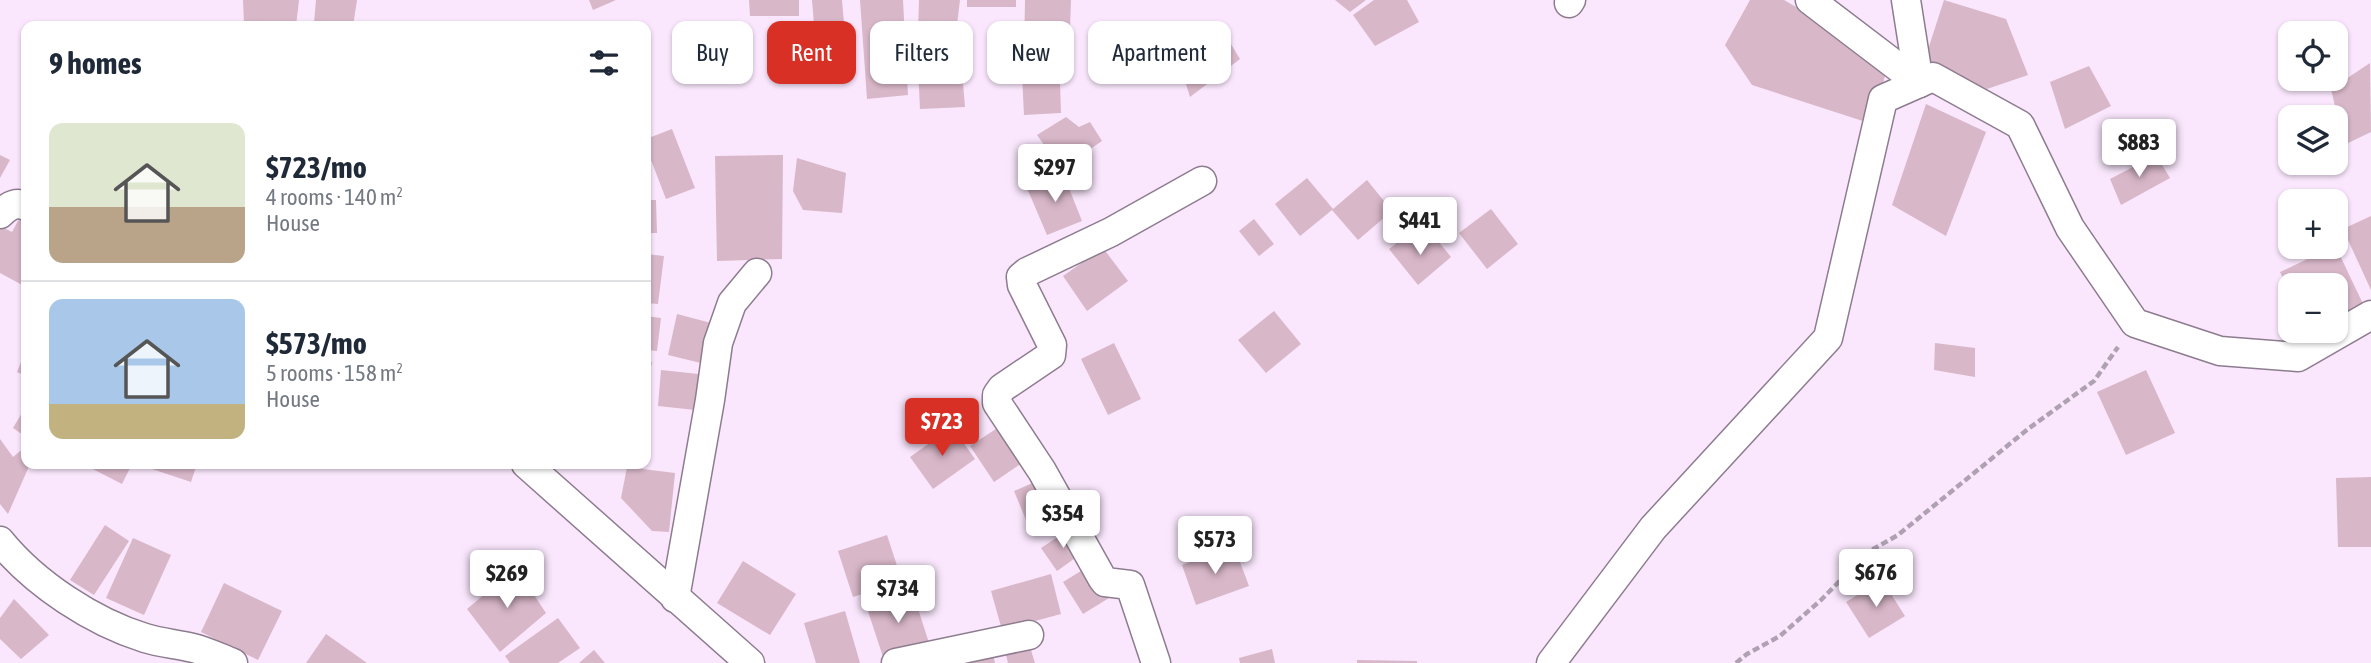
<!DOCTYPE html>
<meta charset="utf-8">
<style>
:root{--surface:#fff;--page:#f6f6f7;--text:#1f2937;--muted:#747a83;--line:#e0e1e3;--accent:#d93025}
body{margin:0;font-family:"Asap Condensed",sans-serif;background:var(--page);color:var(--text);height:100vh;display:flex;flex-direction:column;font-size:26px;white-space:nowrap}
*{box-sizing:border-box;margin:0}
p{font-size:23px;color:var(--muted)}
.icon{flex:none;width:38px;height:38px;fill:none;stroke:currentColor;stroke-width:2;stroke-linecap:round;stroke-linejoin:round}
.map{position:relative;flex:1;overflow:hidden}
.drawer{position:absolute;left:21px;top:21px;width:630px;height:448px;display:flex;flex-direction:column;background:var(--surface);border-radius:14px;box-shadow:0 2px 5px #0004}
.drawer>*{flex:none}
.top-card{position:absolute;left:672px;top:21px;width:665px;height:63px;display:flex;gap:14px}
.controls{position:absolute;left:2278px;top:21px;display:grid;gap:14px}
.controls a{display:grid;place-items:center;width:70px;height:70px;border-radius:14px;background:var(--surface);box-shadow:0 2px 5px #0004;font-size:35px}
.price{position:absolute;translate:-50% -60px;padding:0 16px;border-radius:7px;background:#fff;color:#222;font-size:23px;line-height:46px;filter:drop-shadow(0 2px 4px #0008)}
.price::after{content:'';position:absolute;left:50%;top:42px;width:21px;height:16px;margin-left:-10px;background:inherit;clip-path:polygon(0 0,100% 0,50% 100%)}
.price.active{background:var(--accent);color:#fff}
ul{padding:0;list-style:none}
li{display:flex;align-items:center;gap:21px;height:175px;padding:0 28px}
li+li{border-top:2px solid var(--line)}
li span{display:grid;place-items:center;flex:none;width:196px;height:140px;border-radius:14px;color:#555}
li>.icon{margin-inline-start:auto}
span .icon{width:84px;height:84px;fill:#fffc;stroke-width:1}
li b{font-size:30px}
h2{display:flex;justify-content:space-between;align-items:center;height:84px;padding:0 28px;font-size:30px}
.tag{padding:0 24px;border-radius:14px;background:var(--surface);box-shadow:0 2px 5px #0004;font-size:24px;line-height:63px}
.tag.active{background:var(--accent);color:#fff}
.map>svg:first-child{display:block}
.building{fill:#d8b7c8}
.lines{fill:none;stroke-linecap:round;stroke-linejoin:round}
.street-casing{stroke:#8d7c8f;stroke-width:31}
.path{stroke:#afa1b2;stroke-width:4.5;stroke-dasharray:7 3.5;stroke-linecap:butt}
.street{stroke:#fff;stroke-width:28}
</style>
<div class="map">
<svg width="2371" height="663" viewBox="0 0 2371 663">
<rect width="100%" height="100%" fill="#fae7fd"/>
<g class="building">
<path d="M243 0H299L296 26 244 24Z"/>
<path d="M316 0H357L353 26 314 23Z"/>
<path d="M589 0H616L593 10Z"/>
<path d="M749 0H799V16H750Z"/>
<path d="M812 0H842L846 47 816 49Z"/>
<path d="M860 0H903L908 95 867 99Z"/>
<path d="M919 0H960L955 41 918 33Z"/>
<rect x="967" y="0" width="49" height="7"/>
<path d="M1025 0H1071L1069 57 1024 56Z"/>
<path d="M1335 0H1366L1350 12Z"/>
<path d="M1374 0H1407L1419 22 1375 46 1353 15Z"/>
<path d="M1750 0H1784L1889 61 1872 124 1752 85 1725 45Z"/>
<path d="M1944 0 2006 19 2028 75 1987 89 1924 62Z"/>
<path d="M1220 26 1240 59 1190 97 1179 62 1175 30Z"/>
<path d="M917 46 961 59 965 107 920 109Z"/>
<path d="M2370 63 2371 132 2344 145 2331 89Z"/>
<path d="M2089 66 2111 106 2065 129 2050 82Z"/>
<path d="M1022 74 1060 82 1061 113 1024 115Z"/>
<path d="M1926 104 1986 132 1946 236 1892 205Z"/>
<path d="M1066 117 1079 127 1090 122 1102 141 1061 169 1037 135Z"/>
<path d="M672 129 695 188 666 199 646 147V139Z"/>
<path d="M0 155 10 160 0 178Z"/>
<path d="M783 155 782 259 717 261 715 156Z"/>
<path d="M2156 155 2170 178 2121 205 2110 179Z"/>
<path d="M797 158 846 173 842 213 803 210 793 191Z"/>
<path d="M1063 173 1082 221 1047 235 1027 188Z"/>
<path d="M1307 178 1333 209 1367 180 1392 211 1358 240 1332 210 1300 236 1275 204Z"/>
<path d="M646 200H656L657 233H646Z"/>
<path d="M1491 209 1518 244 1487 269 1459 233Z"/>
<path d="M2371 216V290L2343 229Z"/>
<path d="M19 219 26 222V287L0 273V226L12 232Z"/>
<path d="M1254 219 1274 244 1259 256 1239 231Z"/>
<path d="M1411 232 1422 246 1434 236 1451 257 1418 285 1389 249Z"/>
<path d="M2333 247H2336L2364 306 2336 319V285H2291V295L2280 272Z"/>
<path d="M1103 248 1128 281 1087 311 1063 276Z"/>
<path d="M646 254 664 256 658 304 646 303Z"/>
<path d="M1274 311 1301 344 1266 373 1238 340Z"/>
<path d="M677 314 715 324 705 364 668 355Z"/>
<path d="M646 316 661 318 657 351 646 350Z"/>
<path d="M1114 343 1141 399 1108 415 1081 359Z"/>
<path d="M1935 343 1975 348V377L1934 370Z"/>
<path d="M26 350V376L17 372Z"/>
<path d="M646 361 652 362 647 389H646Z"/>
<path d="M661 370 708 375 705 411 658 406Z"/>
<path d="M2146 370 2175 433 2126 455 2097 392Z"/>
<path d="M26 406V437L13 428Z"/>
<path d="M1005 423 1028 459 994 482 970 446Z"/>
<path d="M952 427 975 459 933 489 910 457Z"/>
<path d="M0 439 13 457 24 448 26 464H30L8 514 0 504Z"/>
<path d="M83 464H132L122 484Z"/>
<path d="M147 464H197L191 482 146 467Z"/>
<path d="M627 467 675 473 669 532 652 531 621 498Z"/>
<path d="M2371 477V547H2338L2336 478Z"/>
<path d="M1044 478 1060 519 1031 532 1014 491Z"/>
<path d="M105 525 129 541 94 595 70 580Z"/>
<path d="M1070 529 1085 551 1057 571 1041 548Z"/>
<path d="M887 535 902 581 853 597 838 551Z"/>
<path d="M133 538 171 555 144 615 106 598Z"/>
<path d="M1234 546 1249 586 1196 605 1182 565Z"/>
<path d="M743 561 796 594 770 635 717 603Z"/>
<path d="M1089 566 1109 598 1083 614 1063 582Z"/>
<path d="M516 568 546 613 500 652 467 609Z"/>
<path d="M1051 574 1061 614 1002 630 991 591Z"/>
<path d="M1882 580 1905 616 1869 638 1846 602Z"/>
<path d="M224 583 282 611 258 660 201 632Z"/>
<path d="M912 590 930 646 884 660 866 605Z"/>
<path d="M14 599 49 635 21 659 0 639V618Z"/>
<path d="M845 611 860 663H816L804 623Z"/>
<path d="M558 618 580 648 558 663H510L505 656Z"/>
<path d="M326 634 367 663H306Z"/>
<path d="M1030 647 1035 663H1008L1006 655Z"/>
<path d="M1272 649 1275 663H1240L1239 658Z"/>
<path d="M594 650 605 663H579Z"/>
<path d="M993 655 995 663H967V662Z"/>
<path d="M1357 660 1417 661V663H1357Z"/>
</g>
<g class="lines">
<g class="street-casing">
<g id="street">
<path d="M1810 0 1919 83"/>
<path d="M1906 0 1919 83"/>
<path d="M1569 3 1571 0"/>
<path d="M0 214C7 207 16 201 26 206"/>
<path d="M526 464 750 663"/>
<path d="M0 541C35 584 93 622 145 638 161 643 177 644 193 648 206 651 220 658 233 663"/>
<path d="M675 598 710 400 718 343 732 303 757 273"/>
<path d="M896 663 1029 635"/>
<path d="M1156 663 1130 585 1105 582 1102 578 1042 471 997 403V395L1002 388 1051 355 1052 345 1022 285 1021 277 1027 272 1111 232 1202 181"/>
<path d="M1551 663 1653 528 1828 338 1883 99 1933 77 2020 125 2070 228 2135 323 2220 351 2298 357 2371 315"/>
</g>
</g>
<path class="path" d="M1736 663 1747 654 1780 636 1821 600 1868 552 1898 535 2028 429 2094 381 2118 347"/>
<use href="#street" class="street"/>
</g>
</svg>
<div class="controls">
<a><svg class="icon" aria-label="locate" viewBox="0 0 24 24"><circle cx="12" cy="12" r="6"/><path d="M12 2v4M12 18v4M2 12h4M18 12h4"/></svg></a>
<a><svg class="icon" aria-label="layers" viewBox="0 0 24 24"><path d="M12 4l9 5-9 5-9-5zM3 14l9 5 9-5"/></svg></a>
<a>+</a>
<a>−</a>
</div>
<b class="price" style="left:2139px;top:179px">$883</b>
<b class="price" style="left:1055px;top:204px">$297</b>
<b class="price" style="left:1420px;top:257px">$441</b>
<b class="price active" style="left:942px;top:458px">$723</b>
<b class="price" style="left:1063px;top:550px">$354</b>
<b class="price" style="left:1215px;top:576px">$573</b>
<b class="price" style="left:1876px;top:609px">$676</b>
<b class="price" style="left:507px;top:610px">$269</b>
<b class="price" style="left:898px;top:625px">$734</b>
<div class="top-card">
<a class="tag">Buy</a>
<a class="tag active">Rent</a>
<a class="tag">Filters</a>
<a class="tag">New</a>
<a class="tag">Apartment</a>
</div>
<section class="drawer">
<h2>9 homes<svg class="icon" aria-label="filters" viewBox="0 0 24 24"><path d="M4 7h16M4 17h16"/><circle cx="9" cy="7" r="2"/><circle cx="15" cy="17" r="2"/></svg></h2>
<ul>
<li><span style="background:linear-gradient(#dfe7d0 60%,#b9a48a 0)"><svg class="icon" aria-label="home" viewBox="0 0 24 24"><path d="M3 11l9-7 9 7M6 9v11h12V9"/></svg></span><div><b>$723/mo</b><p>4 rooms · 140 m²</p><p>House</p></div></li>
<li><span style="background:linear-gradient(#a9c7e8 75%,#c2b280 0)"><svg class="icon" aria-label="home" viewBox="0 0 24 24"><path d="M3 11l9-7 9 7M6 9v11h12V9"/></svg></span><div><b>$573/mo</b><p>5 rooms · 158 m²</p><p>House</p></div></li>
</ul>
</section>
</div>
